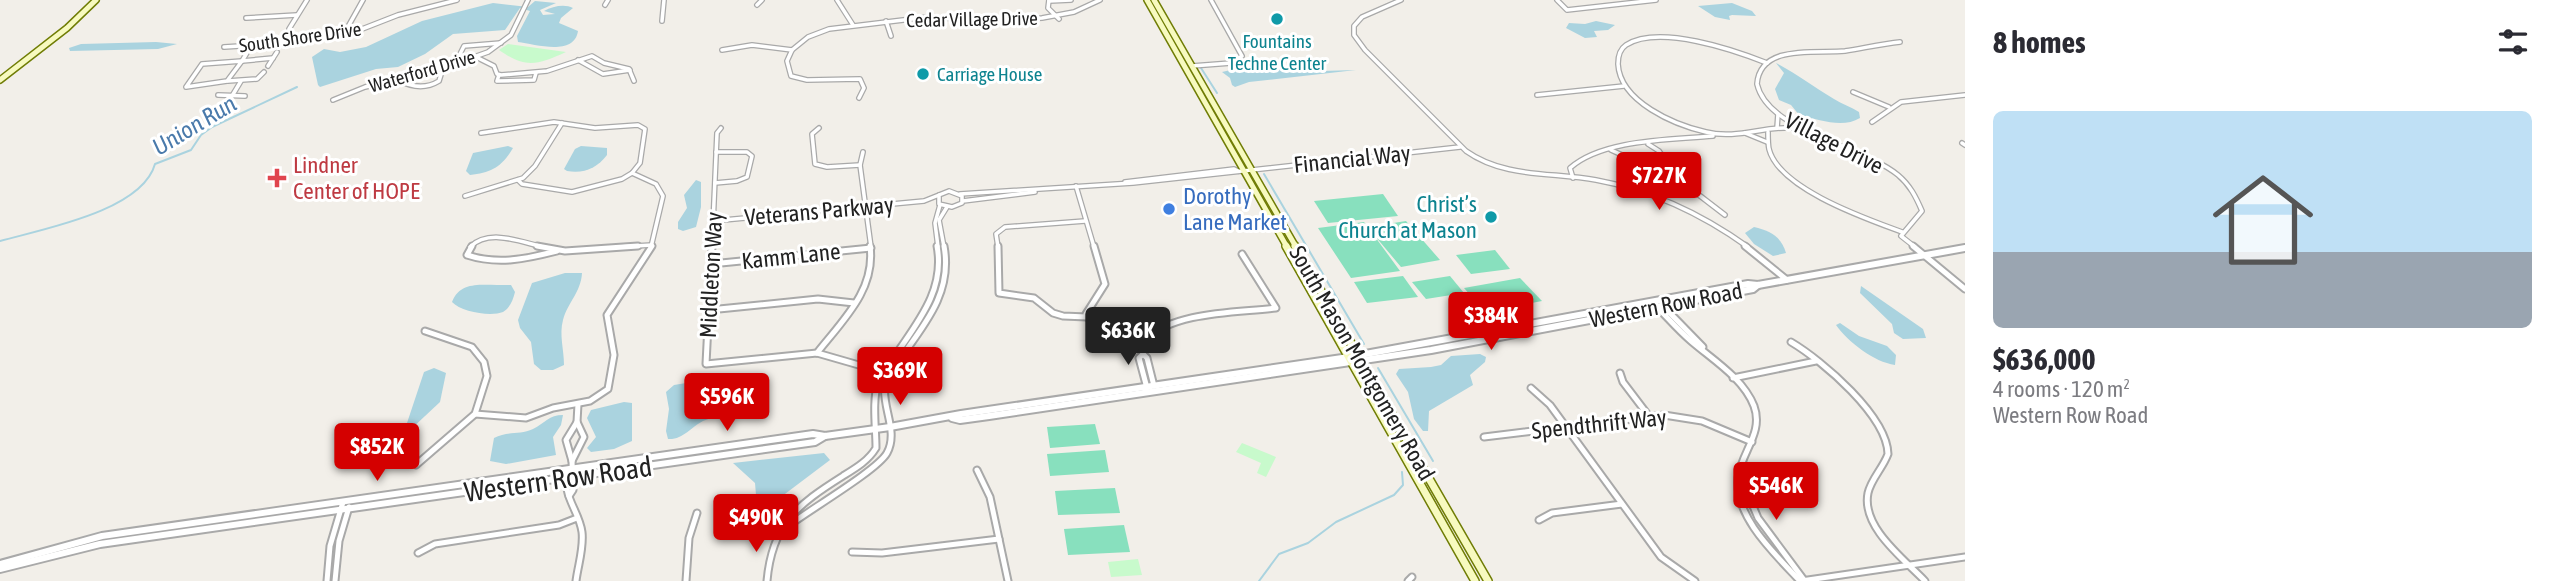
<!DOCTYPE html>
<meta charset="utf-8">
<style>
:root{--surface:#fff;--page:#f7f7f7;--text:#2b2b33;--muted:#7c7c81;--line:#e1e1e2;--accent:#d40000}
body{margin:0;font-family:"Asap Condensed",sans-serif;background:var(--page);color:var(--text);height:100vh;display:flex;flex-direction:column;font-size:26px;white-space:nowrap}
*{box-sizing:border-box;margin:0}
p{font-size:23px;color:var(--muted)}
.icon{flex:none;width:38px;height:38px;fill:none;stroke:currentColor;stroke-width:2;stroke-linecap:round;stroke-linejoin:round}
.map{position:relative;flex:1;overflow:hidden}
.drawer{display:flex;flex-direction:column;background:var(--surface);width:595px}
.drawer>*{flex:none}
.price{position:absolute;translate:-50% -60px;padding:0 16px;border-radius:7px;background:var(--accent);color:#fff;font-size:23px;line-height:46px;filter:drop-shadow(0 2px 4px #0008)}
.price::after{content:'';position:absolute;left:50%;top:42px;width:21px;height:16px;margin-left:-10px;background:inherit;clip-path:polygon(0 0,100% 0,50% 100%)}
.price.on{background:#222;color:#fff}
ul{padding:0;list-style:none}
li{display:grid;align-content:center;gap:14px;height:371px;padding:0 28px}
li+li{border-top:2px solid var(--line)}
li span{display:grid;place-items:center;height:217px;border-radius:10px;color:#555}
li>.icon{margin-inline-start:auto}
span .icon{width:126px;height:126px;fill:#fffc;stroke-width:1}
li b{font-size:30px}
h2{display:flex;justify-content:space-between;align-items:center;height:84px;padding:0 28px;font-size:30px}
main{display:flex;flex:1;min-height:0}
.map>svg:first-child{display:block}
.park{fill:#c8facc}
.pitch{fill:#88e0be}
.water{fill:#aad3df}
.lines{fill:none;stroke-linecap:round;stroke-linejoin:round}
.stream{stroke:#aad3df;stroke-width:2}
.minor-far1-casing{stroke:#a9a9a9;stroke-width:6}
.minor-casing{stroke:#a9a9a9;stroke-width:9}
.tertiary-casing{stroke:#a9a9a9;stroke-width:10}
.secondary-far1-casing{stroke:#707d05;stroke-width:8}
.secondary-casing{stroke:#707d05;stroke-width:10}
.minor-far1{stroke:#fff;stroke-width:3.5}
.minor{stroke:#fff;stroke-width:5}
.tertiary{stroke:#fff;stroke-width:6}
.secondary-far1{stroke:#f7fabf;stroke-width:5}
.secondary{stroke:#f7fabf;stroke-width:7}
.culture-dot{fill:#0f9aa8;stroke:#fff;stroke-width:2.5}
.health-dot{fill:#e0444e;stroke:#fff;stroke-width:2.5}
.shop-dot{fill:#3f7fe0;stroke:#fff;stroke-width:2.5}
.labels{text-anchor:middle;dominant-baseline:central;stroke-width:6;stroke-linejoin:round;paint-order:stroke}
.far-street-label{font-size:19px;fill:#222;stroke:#fff}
.far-culture-label{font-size:19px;fill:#0d838f;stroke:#fff}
.street-label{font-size:23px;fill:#222;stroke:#fff}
.health-label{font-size:23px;fill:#be3a42;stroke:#fff;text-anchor:start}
.shop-label{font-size:23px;fill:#366cbe;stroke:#fff;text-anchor:start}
.culture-label{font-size:23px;fill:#0d838f;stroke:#fff;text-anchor:end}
.water-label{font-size:24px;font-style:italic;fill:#4a7aab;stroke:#fff}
.near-street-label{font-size:28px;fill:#222;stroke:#fff}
</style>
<main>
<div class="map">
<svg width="1965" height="581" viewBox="0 0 1965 581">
<rect width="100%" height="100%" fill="#f2efe9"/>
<g class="park">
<path d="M508 44 566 52C537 65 526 69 499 50Z"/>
<path d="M1242 443 1276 457 1266 477 1257 473 1261 463 1236 452Z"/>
<path d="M1138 559 1142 575 1111 577 1108 562Z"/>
</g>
<g class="pitch">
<path d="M1383 194 1398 216 1328 223 1314 201Z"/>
<path d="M1406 221 1440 260 1401 267 1370 230 1400 271 1351 278 1318 228 1364 222 1368 227Z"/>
<path d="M1495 250 1510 269 1471 274 1456 255Z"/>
<path d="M1403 276 1418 297 1367 303 1354 282Z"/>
<path d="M1450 276 1464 293 1426 299 1412 282Z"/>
<path d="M1520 278 1542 301 1485 312 1464 288Z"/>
<path d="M1095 424 1100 444 1050 448 1047 427Z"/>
<path d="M1105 450 1109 472 1050 476 1047 454Z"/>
<path d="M1115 488 1120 513 1058 515 1055 491Z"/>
<path d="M1124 525 1130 552 1068 555 1064 529Z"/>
</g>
<g class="water">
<path d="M535 1 556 3 540 10 543 15 555 14 544 11C553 6 565 4 573 8L561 18 559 23 578 31C574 57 535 44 518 42L517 36 530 11 520 8 505 30 453 34 425 54 398 67 376 69 320 87 318 85 312 57 324 49 340 52 366 47 422 21 493 3 528 7Z"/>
<path d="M1732 3 1752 11 1756 16 1732 15 1729 16 1730 20 1715 17 1698 6Z"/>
<path d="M1596 21 1615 25 1608 30 1594 31 1597 37 1585 38 1566 28 1569 23 1585 24Z"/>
<path d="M156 42 177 44 158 49 70 51 69 48 81 44Z"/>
<path d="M1776 63C1797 74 1815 88 1834 99 1842 104 1851 107 1859 112L1860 118C1842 129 1819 119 1800 116L1791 105 1779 100 1775 89 1784 73Z"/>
<path d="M1239 68H1276L1287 72 1356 70 1249 82 1235 87 1232 85 1230 78 1222 72Z"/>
<path d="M508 146 513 148C502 167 491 173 470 175L466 171 473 153Z"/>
<path d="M581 146 607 148V155C597 168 584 174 567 171L564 169 575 149Z"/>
<path d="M696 180 701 182V207L696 227 683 231 678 229V222L687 208 684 195Z"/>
<path d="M1754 227C1770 231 1781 236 1786 253L1773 256 1754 244 1745 233Z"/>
<path d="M565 273H582C581 292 568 302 563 320 559 335 564 349 564 365L553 370H541L534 364 531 342 520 328 518 320 532 283Z"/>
<path d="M497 285H511L515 292C513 300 510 308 503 312 491 317 461 312 452 302 460 282 479 285 497 285Z"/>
<path d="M1861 286 1923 329 1926 338 1903 339 1894 333 1892 324 1860 293Z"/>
<path d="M1840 323 1859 336 1887 346 1896 355 1895 365C1874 362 1848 342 1836 325Z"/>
<path d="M1480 354 1486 357 1485 362 1470 375 1473 385 1429 411 1428 431H1423L1414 419 1408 392 1396 374 1399 369 1431 367 1441 365 1451 356Z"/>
<path d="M434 368 446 373 440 402 409 431 406 426 424 372Z"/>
<path d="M686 383H695L719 394 745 398 747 405C735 415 717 415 703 421 691 427 683 440 668 439L666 431 669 409 666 392 674 385Z"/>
<path d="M624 402 632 403V441L614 449 591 452 587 448 596 437 587 418 591 410Z"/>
<path d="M563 415 561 425 553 437 556 455 506 464 490 461 494 438C507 431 520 435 533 429 545 423 549 415 563 415Z"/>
<path d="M824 453 830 460 765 509 762 517 757 507 755 483 733 463Z"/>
</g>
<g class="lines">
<g class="stream">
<path d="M1201 68 1217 93"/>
<path d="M1264 174 1364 344"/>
<path d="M0 241C43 229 142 211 155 164L191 150 201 135 212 127 297 87"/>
<path d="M1378 368 1433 461"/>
<path d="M1259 581 1279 554 1308 543 1336 522 1394 495 1403 485 1402 472"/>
</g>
<g class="minor-far1-casing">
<g id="minor-far1">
<path d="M837 0 853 25"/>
<path d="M1049 0 1048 8 1059 19"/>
<path d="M1401 0 1362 17 1354 26V35L1365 50 1466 151C1504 178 1551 172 1596 180 1651 190 1702 214 1748 247"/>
<path d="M1557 0 1567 10 1656 0"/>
<path d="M1049 1 1071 0"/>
<path d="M605 5 608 0"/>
<path d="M757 5 762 0"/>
<path d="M246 18 297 15"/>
<path d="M662 21 664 0"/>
<path d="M886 21 891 36"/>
<path d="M345 32 363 0"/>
<path d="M292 40 289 29 307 0"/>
<path d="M1900 42C1882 44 1864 48 1845 51 1818 54 1760 43 1757 84 1768 132 1862 145 1898 175 1910 185 1916 197 1922 211L1901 236 1915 247"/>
<path d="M224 47 271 44 307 36 357 31 398 15 457 0"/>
<path d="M722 50 752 45 792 50"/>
<path d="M476 57 494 66 497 74 501 75 547 71 592 56 604 63 629 69 634 81"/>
<path d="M578 60 603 74 630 70"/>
<path d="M242 61 227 81 186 87 202 64Z"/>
<path d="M242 61 273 58"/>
<path d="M242 61 251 46"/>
<path d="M1767 63C1734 50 1659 24 1626 45 1620 49 1618 56 1618 64 1620 102 1675 125 1706 132 1737 140 1766 125 1797 128"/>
<path d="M455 64 464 46 501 43"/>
<path d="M268 66 277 52"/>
<path d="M1192 66 1231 63 1242 56 1211 0"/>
<path d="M499 75 497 81 534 80 536 73"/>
<path d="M398 80C411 87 426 89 439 81L443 68"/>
<path d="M228 81 257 79 264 72"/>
<path d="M1853 92 1889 107"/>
<path d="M218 95 245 96"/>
<path d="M1537 95 1624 86"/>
<path d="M232 96 241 81"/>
<path d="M859 98 864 88 860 79 807 80 791 76 787 61 792 50 808 37 829 29 928 17 995 21 1042 18 1074 12 1100 0"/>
<path d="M333 100 365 87 443 68 488 52 511 35 528 0"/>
<path d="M1872 122 1901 102 1965 95"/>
<path d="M819 128 812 134 815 164 827 167 860 165"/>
<path d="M1777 128 1778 114"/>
<path d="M1768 132C1768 137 1768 144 1769 149 1779 189 1867 219 1902 232"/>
<path d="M481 133 554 122 595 128 638 125 645 129 640 163 632 173 622 179 572 192 522 184 518 180"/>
<path d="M1745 133 1767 142"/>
<path d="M1962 143 1965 145"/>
<path d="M1648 144 1659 151 1666 161 1663 173"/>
<path d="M1611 150 1682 182 1725 215"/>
<path d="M863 152 860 165 871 247"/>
<path d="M632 173 656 184 663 196 651 247"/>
<path d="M1573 178 1570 168C1603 139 1670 140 1713 136"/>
<path d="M1125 182 1234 169 1238 171"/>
<path d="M715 183 737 181 747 177 752 156 747 152H716"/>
<path d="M1076 186 1094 247"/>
<path d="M949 191 962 196V203L952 207 939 204V195Z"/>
<path d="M960 194 1133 183 1460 147"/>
<path d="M465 196 523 178 535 166 562 123"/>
<path d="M963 201 1035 192"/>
<path d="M713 221 924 201 939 195"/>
<path d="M470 247C489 228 521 242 543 247"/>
<path d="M618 247 652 245"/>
<path d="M712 247 717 133 721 128"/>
<path d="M938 247 935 223 940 205"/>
<path d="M944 247 939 220 947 207"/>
<path d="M998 247 996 234 1005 227 1085 221"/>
</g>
</g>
<g class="minor-casing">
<g id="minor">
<path d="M472 246 467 255C498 265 526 259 557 251"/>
<path d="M537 246 565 251 638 246"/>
<path d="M712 246 706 364 817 353 890 374"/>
<path d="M998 246 999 293 1034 298 1053 313 1063 316 1087 317"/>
<path d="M1094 246 1105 284 1086 314 1087 317 1143 340V354L1139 358 1147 388"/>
<path d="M1745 246 1787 280"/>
<path d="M1913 246 1965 289"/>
<path d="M711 264 871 248"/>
<path d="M1663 306 1703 347"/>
<path d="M1657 307C1668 318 1679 331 1691 341 1713 360 1743 378 1754 406 1764 433 1741 452 1738 478 1734 517 1776 555 1800 581"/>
<path d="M709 310 818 299 854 303"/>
<path d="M1143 340C1177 311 1234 313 1276 308L1242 254"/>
<path d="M1791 342C1823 361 1887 416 1888 454 1883 468 1871 479 1868 493 1861 527 1904 559 1925 581"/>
<path d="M817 353C842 321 876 290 870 246"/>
<path d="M1143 354 1147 358 1154 386"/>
<path d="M1620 373 1623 382 1648 415"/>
<path d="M1733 378 1816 361"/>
<path d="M1531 388 1550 405 1661 557 1695 581"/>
<path d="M475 414 526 418 553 408 590 401 608 389 614 355 607 315 652 246"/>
<path d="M1484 437 1664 415 1702 421 1752 442"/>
<path d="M572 461 566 440 577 422"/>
<path d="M416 465 475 414 487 376 484 362 472 347 425 331"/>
<path d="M1743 467 1750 499 1758 518 1804 580"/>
<path d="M570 470C559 494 579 509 582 532 584 548 578 565 576 581"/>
<path d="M977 470 990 497 1008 581"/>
<path d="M569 496 573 490 572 461 584 437 577 422 578 404"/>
<path d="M1539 520 1552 513 1622 504"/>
<path d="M780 532C802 514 877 471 887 453 899 431 881 406 885 384 888 372 898 361 905 352 929 319 952 289 944 246"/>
<path d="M852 552 882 553 999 539"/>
<path d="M418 553 435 544 559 525 577 518"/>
<path d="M327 581 330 546 343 502"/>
<path d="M335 581 339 541 349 507"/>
<path d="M686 581 689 538 697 513"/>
<path d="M767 581C772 524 797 505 843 476 856 468 868 461 876 448 876 427 872 402 878 382 882 371 892 360 899 350 921 318 945 287 937 246"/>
<path d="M1408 581 1412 577"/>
<path d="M1801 581 1965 557"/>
</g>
</g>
<g class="tertiary-casing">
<g id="tertiary">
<path d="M952 418 960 420 989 416 1431 350 1753 289 1758 285"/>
<path d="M0 564 102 536 813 434 825 436 890 427 961 414 1349 357 1748 284 1758 285 1965 248"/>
<path d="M0 569 100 544 815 442 825 436"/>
</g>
</g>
<g class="secondary-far1-casing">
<g id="secondary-far1">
<path d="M1147 0 1287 247"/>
<path d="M1154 0 1296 247"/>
<path d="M0 80 67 28 96 0"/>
</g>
</g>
<g class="secondary-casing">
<g id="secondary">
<path d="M1286 246 1475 581"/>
<path d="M1295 246 1488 581"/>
</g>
</g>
<use href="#minor-far1" class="minor-far1"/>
<use href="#minor" class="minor"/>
<use href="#tertiary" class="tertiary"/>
<use href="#secondary-far1" class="secondary-far1"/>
<use href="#secondary" class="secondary"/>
</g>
<g class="culture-dot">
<circle cx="1277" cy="19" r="7"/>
<circle cx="923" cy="74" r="7"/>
<circle cx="1491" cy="217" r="7"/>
</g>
<path class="health-dot" d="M273.5 167.5h7v7h7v7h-7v7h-7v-7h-7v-7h7z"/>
<circle class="shop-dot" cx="1169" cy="209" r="7"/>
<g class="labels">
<g class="far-street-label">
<text transform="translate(972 19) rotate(-1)">Cedar Village Drive</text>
<text transform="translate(300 37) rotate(-8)">South Shore Drive</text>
<text transform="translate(422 71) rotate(-16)">Waterford Drive</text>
</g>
<g class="far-culture-label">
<text x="1277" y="41">Fountains<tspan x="1277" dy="22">Techne Center</tspan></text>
<text x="937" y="74" text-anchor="start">Carriage House</text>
</g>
<g class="street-label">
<text transform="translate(1834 143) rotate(27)">Village Drive</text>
<text transform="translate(1352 159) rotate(-6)">Financial Way</text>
<text transform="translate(819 211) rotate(-5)">Veterans Parkway</text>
<text transform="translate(791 256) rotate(-6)">Kamm Lane</text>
<text transform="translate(711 275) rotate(-87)">Middleton Way</text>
<text transform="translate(1666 305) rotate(-11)">Western Row Road</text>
<text transform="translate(1362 363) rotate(60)">South Mason Montgomery Road</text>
<text transform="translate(1599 424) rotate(-6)">Spendthrift Way</text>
</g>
<g class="health-label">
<text x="293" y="165">Lindner<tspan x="293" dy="26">Center of HOPE</tspan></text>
</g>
<g class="shop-label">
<text x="1183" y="196">Dorothy<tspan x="1183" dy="26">Lane Market</tspan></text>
</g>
<g class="culture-label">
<text x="1477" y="204">Christ’s<tspan x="1477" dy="26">Church at Mason</tspan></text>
</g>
<g class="water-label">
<text transform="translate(194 125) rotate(-31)">Union Run</text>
</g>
<g class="near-street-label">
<text transform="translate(558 479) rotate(-8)">Western Row Road</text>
</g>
</g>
</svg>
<b class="price" style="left:1659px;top:212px">$727K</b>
<b class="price" style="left:1491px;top:352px">$384K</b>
<b class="price on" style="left:1128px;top:367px">$636K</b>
<b class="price" style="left:900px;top:407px">$369K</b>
<b class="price" style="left:727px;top:433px">$596K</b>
<b class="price" style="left:377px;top:483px">$852K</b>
<b class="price" style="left:1776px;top:522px">$546K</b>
<b class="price" style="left:756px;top:554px">$490K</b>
</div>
<section class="drawer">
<h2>8 homes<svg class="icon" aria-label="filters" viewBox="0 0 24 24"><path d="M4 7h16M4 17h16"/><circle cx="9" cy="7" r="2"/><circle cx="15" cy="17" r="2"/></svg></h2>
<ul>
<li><span style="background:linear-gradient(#bfe0f5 65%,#9aa5b1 0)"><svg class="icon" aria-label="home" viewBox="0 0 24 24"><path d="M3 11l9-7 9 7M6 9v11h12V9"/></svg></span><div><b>$636,000</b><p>4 rooms · 120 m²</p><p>Western Row Road</p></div></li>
</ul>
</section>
</main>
